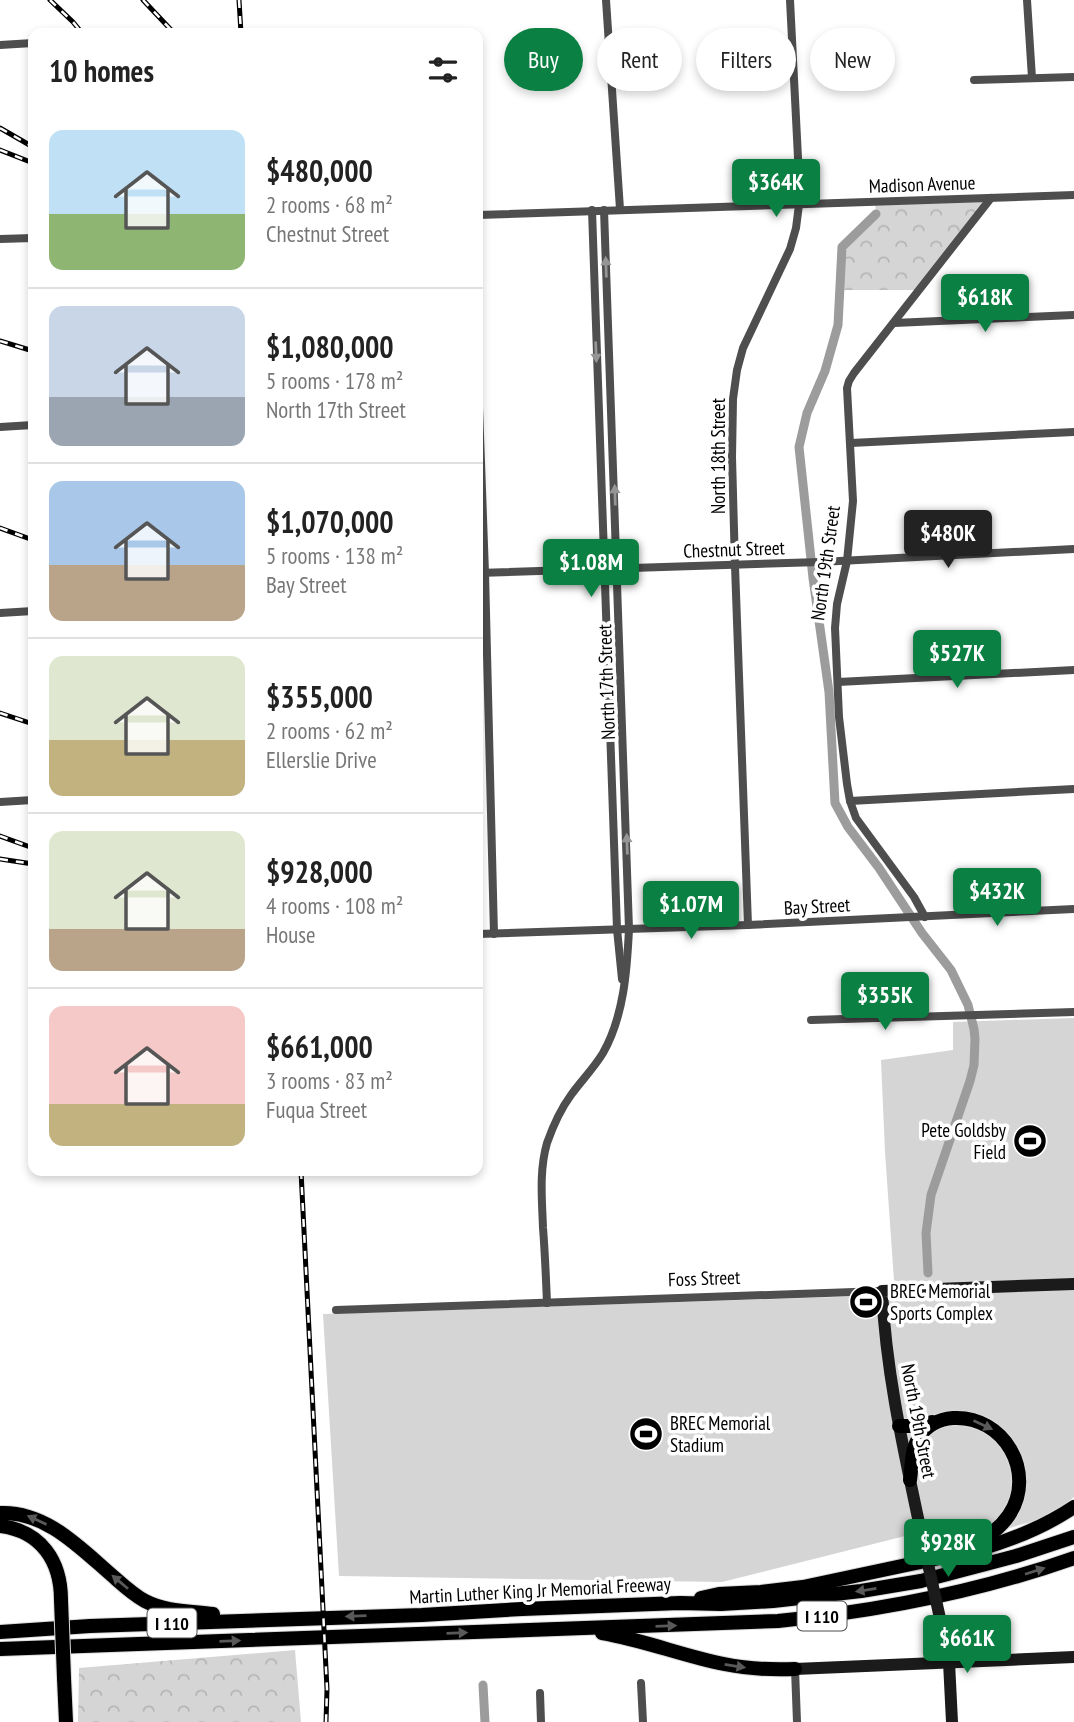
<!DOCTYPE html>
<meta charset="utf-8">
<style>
:root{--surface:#fff;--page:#f2f2f2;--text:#222;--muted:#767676;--line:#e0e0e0;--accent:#0b8043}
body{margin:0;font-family:"PT Sans Narrow",sans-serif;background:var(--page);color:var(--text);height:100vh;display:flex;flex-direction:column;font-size:26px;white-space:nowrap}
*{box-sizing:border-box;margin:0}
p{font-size:23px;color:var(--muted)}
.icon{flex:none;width:38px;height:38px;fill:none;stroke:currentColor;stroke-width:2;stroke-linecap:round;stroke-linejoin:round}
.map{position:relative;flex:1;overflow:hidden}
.drawer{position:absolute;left:28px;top:28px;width:455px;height:1148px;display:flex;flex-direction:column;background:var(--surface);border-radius:14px;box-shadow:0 4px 10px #0003}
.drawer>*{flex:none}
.hud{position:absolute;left:504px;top:28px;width:464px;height:63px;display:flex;gap:14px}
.price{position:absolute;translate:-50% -60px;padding:0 16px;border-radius:7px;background:var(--accent);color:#fff;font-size:23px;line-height:46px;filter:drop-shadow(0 2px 4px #0008)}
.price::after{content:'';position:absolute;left:50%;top:42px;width:21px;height:16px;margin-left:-10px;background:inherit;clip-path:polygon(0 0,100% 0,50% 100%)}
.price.selected{background:#222;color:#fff}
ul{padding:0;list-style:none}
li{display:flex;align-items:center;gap:21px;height:175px;padding:0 21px}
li+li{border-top:2px solid var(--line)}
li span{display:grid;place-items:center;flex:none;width:196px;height:140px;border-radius:14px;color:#555}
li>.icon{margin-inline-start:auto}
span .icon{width:84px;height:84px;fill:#fffc;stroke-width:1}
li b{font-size:30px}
h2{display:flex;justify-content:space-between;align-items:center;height:84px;padding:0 21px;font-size:30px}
.pill{padding:0 24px;border-radius:32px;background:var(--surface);box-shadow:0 4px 10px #0003;font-size:24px;line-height:63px}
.pill.selected{background:var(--accent);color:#fff}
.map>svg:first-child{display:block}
.grass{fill:#d5d5d5}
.forest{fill:url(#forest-crowns)}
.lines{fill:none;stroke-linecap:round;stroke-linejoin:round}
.canal{stroke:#9c9c9c;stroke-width:9}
.highway-casing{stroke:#dbdbdb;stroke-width:16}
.street{stroke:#4e4e4e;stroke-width:8}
.secondary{stroke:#1b1b1b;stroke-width:12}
.highway{stroke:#000;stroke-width:14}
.rail-casing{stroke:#000;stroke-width:5}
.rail{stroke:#fff;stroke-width:2.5;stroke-dasharray:8;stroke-linecap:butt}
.highway-bridge-casing{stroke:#dbdbdb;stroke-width:16;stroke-linecap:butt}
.secondary-bridge{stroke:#1b1b1b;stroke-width:12}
.highway-bridge{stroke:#000;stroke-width:14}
.oneway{fill:#959595}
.oneway2{fill:#595959}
.labels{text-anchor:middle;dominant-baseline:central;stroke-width:7;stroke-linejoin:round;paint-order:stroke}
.shield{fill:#fff;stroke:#4c4c4c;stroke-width:2}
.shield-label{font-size:18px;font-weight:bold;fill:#000}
.street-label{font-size:19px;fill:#000;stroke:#fff}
.poi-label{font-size:19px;fill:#000;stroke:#fff;text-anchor:start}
</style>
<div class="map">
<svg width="1074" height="1722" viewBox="0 0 1074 1722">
<defs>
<pattern id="forest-crowns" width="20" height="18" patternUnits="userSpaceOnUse" patternTransform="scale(1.75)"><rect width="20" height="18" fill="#d5d5d5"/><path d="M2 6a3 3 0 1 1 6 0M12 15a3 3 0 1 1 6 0" fill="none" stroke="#b5b5b5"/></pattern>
</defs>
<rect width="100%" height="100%" fill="#fff"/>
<path class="grass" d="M1074 1018V1497L1048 1517 937 1548 933 1529 722 1582 339 1576 323 1314 895 1295 885 1152 881 1060 953 1050V1022Z"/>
<g class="forest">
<path d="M991 198 920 290H839L842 247 876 214 875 201Z"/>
<path d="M295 1650 301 1722H78L79 1668Z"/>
</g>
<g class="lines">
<g class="canal">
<path d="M876 214 842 247 838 325 825 371 807 413 799 447 813 578 829 692 835 803 848 827 879 868 922 933 951 970 968 1005 974 1029 975 1039 974 1065 970 1081 931 1195 926 1233 928 1273"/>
<path d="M483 1685 485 1722"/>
</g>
<g class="highway-casing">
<g id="highway">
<path d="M899 1426H916L932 1422"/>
<path d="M910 1480C912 1467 911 1451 918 1439 925 1426 939 1419 953 1418 1004 1415 1037 1473 1009 1515 999 1530 983 1540 967 1546"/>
<path d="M0 1513C47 1511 81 1549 115 1578 124 1586 134 1595 145 1601 166 1612 190 1611 213 1614"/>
<path d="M0 1526C41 1531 61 1561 61 1600"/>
<path d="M701 1598 719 1594 761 1592 803 1587 977 1550C1012 1540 1044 1527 1074 1507"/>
<path d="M0 1632 90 1626 422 1615 522 1609 680 1603 721 1604 773 1601 861 1591 921 1581 1016 1556 1074 1537"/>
<path d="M602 1633C644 1640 683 1656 724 1664 748 1669 771 1670 795 1669"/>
<path d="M0 1649 778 1621C879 1611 978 1592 1074 1558"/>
<path d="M64 1678 66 1722"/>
</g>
</g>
<g class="street">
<path d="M606 0 620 209"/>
<path d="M1027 0 1032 78"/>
<path d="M0 45 33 43"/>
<path d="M974 80 1074 77"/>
<path d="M592 210 617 929 622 979"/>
<path d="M478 215 1074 195"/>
<path d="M0 239 33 238"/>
<path d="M894 323 1074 315"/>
<path d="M478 380 485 573 494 934"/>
<path d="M0 427 33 425"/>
<path d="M851 443 1074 432"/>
<path d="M478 573 820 562 1074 549"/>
<path d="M0 613 33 611"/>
<path d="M838 682 1074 670"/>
<path d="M850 801 1074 789"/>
<path d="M0 802 33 800"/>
<path d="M925 917 914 897 856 818 850 801 847 784 839 717 835 628 837 604 847 561 853 501 847 388 849 381 854 373 991 198"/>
<path d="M748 925 735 566 732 457 733 399 737 370 743 348 790 249 796 228 800 197 790 0"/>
<path d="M478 934 748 925 1074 909"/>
<path d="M811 1020 1074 1012"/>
<path d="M547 1303C546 1278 545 1253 543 1228 542 1199 539 1171 547 1143 553 1126 560 1110 571 1095 581 1081 594 1068 603 1053 624 1016 627 970 629 929L604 210"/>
<path d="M336 1310 882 1291"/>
<path d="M795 1669 797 1722"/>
<path d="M641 1683 643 1722"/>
<path d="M540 1693 541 1722"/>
</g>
<g class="secondary">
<path d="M921 1532C904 1452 886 1373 882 1291L1074 1284"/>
<path d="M943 1632 949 1662 952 1722"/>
<path d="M795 1669 1074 1657"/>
</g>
<use href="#highway" class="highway"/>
<g class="rail-casing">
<g id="rail">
<path d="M50 0 73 22 82 33"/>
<path d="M143 0 174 33"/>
<path d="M239 0 241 33"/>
<path d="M0 128 33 147"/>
<path d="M0 150 33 163"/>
<path d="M0 341 33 351"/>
<path d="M0 528 33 540"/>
<path d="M0 713 33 724"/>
<path d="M0 836 33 848"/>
<path d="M0 859 33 864"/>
<path d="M301 1171 327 1689 326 1722"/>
</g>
</g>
<use href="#rail" class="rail"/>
<g class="highway-bridge-casing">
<path id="highway-bridge" d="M61 1600 64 1678"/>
</g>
<path class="secondary-bridge" d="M921 1532 943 1632"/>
<use href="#highway-bridge" class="highway-bridge"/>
</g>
<defs><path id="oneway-solid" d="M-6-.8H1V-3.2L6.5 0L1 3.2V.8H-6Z" transform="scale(1.75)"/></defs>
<g class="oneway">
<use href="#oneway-solid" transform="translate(606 267) rotate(-92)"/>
<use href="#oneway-solid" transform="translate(596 352) rotate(88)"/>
<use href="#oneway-solid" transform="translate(615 495) rotate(-92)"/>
<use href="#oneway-solid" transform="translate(627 844) rotate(-92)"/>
</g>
<g class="oneway2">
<use href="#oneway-solid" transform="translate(983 1425) rotate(25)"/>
<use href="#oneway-solid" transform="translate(37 1520) rotate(-155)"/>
<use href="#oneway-solid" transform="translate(1035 1571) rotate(-18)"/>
<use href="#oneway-solid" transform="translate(120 1582) rotate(-140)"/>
<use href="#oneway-solid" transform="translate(866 1590) rotate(171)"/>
<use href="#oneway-solid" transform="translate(356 1616) rotate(178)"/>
<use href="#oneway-solid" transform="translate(666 1626) rotate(-2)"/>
<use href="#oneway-solid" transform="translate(457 1633) rotate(-2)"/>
<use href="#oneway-solid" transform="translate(230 1641) rotate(-2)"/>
<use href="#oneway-solid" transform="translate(735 1666) rotate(9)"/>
</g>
<defs>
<g id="stadium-disc" transform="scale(1.75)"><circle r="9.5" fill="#000" stroke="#fff"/><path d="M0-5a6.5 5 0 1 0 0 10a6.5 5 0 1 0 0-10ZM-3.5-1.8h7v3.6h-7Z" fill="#fff"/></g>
</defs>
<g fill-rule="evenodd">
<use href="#stadium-disc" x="1030" y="1141"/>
<use href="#stadium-disc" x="866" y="1302"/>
<use href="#stadium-disc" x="646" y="1434"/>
</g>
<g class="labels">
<g class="shield">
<rect x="797.5" y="1601.5" width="49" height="29" rx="5"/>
<rect x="147.5" y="1608.5" width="49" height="29" rx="5"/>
</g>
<g class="shield-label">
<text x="822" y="1616">I 110</text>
<text x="172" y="1623">I 110</text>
</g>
<g class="street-label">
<text transform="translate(922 184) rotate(-2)">Madison Avenue</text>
<text transform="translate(718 456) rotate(-90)">North 18th Street</text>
<text transform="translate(734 549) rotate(-2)">Chestnut Street</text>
<text transform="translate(825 563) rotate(-82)">North 19th Street</text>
<text transform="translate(606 682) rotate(-92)">North 17th Street</text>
<text transform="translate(817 906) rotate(-3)">Bay Street</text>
<text transform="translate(704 1278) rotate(-2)">Foss Street</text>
<text transform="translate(919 1421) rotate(79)">North 19th Street</text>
<text transform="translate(540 1590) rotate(-3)">Martin Luther King Jr Memorial Freeway</text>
</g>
<g class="poi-label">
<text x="1006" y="1130" text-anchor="end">Pete Goldsby<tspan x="1006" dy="22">Field</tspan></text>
<text x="890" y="1291">BREC Memorial<tspan x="890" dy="22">Sports Complex</tspan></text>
<text x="670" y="1423">BREC Memorial<tspan x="670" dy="22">Stadium</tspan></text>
</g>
</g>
</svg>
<b class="price" style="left:776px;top:219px">$364K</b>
<b class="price" style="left:985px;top:334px">$618K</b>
<b class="price selected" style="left:948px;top:570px">$480K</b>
<b class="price" style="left:591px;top:599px">$1.08M</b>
<b class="price" style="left:957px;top:690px">$527K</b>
<b class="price" style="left:997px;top:928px">$432K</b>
<b class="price" style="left:691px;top:941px">$1.07M</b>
<b class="price" style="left:885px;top:1032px">$355K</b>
<b class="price" style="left:948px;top:1579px">$928K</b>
<b class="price" style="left:967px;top:1675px">$661K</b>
<div class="hud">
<a class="pill selected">Buy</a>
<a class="pill">Rent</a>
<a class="pill">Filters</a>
<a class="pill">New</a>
</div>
<section class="drawer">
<h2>10 homes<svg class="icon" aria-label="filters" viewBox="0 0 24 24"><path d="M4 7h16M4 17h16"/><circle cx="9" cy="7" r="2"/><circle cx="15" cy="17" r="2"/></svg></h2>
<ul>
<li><span style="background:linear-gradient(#bfe0f5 60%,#8fb573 0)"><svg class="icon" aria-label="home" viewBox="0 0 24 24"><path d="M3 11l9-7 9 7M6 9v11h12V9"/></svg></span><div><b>$480,000</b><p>2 rooms · 68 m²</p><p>Chestnut Street</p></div></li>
<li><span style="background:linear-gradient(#c9d6e8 65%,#9aa5b1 0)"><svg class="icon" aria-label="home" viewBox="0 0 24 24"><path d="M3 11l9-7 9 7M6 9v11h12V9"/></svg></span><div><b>$1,080,000</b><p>5 rooms · 178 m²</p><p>North 17th Street</p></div></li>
<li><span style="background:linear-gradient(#a9c7e8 60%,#b9a48a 0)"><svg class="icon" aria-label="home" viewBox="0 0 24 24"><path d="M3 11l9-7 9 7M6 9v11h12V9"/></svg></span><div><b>$1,070,000</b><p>5 rooms · 138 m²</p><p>Bay Street</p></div></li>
<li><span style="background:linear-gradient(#dfe7d0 60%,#c2b280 0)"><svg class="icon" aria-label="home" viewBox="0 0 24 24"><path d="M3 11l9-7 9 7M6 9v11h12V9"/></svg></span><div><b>$355,000</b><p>2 rooms · 62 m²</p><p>Ellerslie Drive</p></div></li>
<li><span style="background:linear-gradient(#dfe7d0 70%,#b9a48a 0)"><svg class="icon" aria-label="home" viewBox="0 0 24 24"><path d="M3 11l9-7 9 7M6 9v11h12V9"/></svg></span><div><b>$928,000</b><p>4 rooms · 108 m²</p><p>House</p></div></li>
<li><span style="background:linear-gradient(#f6c9c9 70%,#c2b280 0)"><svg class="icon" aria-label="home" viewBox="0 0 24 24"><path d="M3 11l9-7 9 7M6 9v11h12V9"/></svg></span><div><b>$661,000</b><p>3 rooms · 83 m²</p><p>Fuqua Street</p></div></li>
</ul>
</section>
</div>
